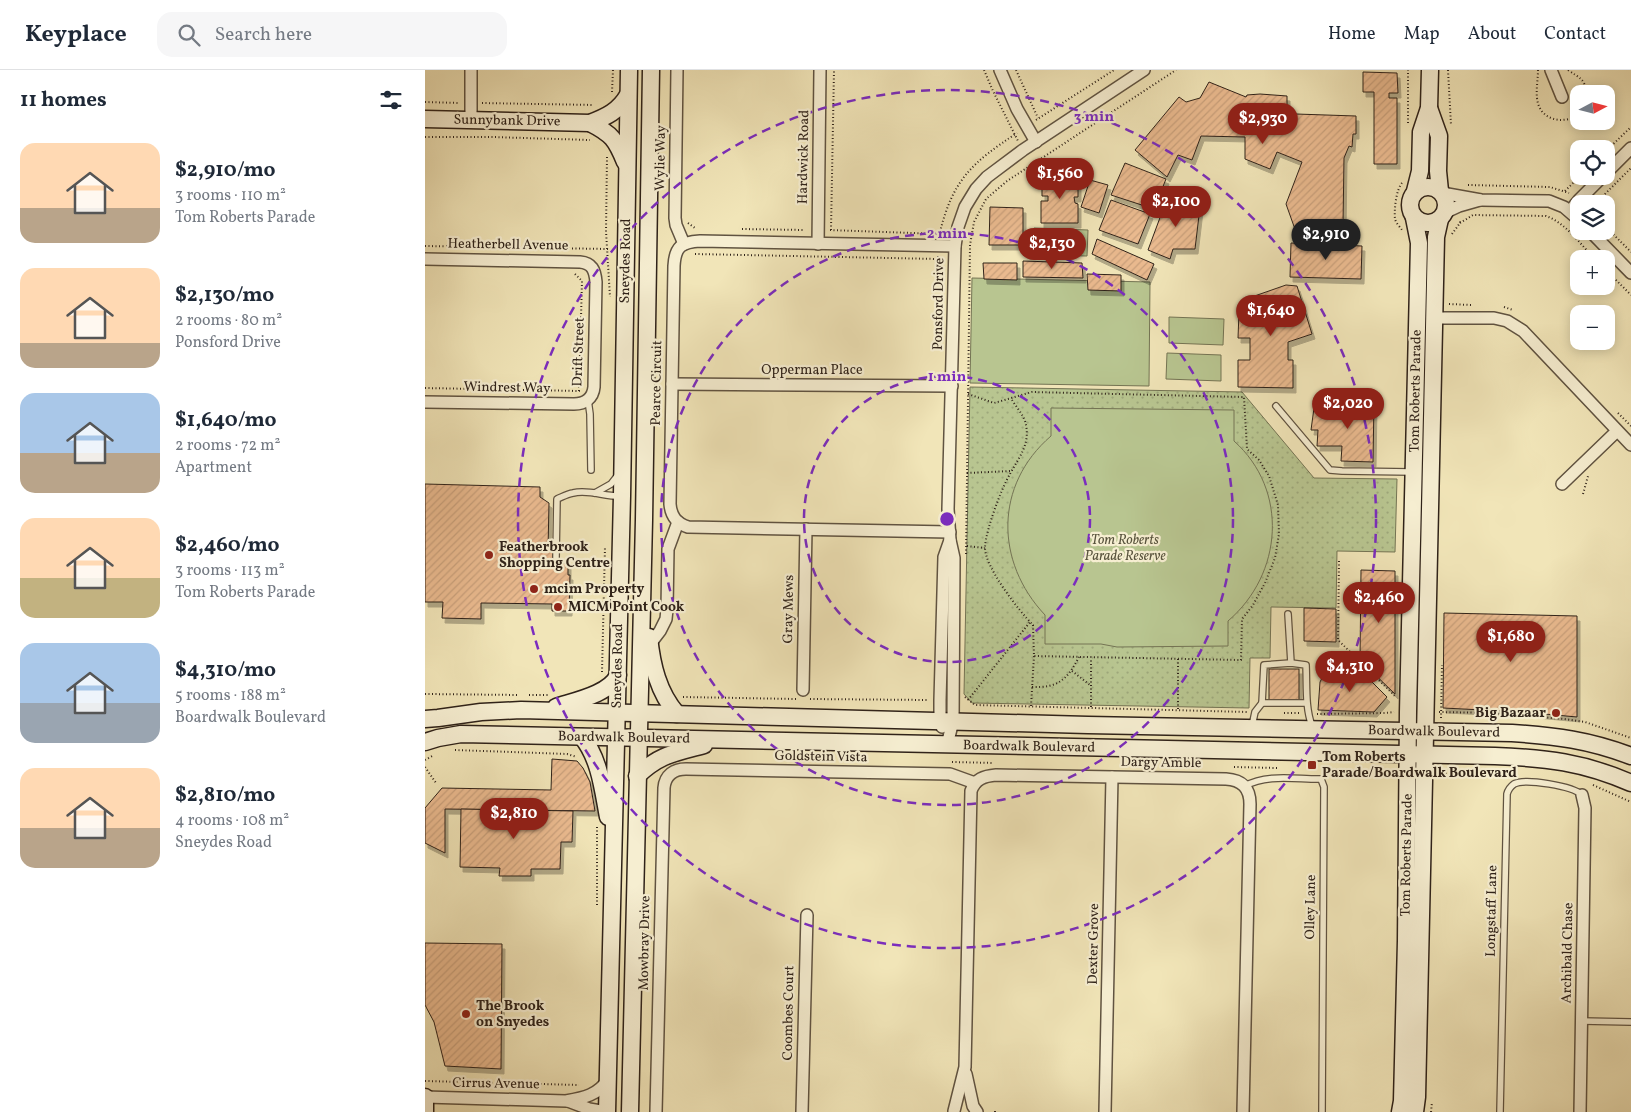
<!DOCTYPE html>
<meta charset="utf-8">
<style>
:root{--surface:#fff;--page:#f6f6f7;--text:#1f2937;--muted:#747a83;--line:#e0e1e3;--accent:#8f2418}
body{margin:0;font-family:Vollkorn,serif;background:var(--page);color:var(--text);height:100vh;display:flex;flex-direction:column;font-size:19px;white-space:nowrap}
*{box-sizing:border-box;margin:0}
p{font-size:16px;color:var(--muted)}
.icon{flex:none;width:28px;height:28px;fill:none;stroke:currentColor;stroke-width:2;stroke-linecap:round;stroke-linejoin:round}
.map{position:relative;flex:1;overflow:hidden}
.side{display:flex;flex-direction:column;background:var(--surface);width:425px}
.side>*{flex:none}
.needle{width:32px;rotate:83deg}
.controls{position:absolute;left:1145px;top:15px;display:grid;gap:10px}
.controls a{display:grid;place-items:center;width:45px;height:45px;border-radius:10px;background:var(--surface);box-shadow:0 2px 12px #0003;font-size:25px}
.price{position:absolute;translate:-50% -42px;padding:0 11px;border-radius:18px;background:var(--accent);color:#fff;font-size:16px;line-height:32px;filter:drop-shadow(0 1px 2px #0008)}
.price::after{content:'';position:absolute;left:50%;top:30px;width:15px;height:11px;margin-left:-8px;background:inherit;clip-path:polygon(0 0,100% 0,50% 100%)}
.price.on{background:#222;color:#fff}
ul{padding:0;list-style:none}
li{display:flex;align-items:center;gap:15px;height:125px;padding:0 20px}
li span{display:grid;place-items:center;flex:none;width:140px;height:100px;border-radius:15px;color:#555}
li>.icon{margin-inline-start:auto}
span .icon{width:60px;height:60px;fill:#fffc;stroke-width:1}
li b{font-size:21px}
h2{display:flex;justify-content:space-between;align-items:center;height:60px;padding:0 20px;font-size:21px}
header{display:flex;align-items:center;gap:30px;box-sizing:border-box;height:70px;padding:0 25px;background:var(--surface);border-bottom:1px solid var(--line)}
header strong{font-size:24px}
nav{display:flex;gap:28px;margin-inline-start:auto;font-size:18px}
.search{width:350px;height:45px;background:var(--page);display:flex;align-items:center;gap:12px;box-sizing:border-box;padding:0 18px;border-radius:15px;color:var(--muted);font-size:19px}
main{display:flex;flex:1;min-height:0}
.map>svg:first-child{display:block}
.park{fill:url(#park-dots);stroke:#747454}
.pitch{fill:#b8c590;stroke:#747454}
.building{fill:url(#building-hatch);stroke:#2f2219;filter:url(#shadow)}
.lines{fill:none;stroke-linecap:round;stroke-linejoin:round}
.lane-casing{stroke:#605341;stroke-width:8}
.street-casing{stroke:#605341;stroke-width:14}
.secondary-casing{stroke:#2f2219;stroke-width:19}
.path{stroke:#2f2219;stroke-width:2;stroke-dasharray:1 2.5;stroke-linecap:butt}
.lane{stroke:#f6eed1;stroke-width:5.5}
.street{stroke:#f6eed1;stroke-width:11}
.secondary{stroke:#f6eed1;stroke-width:16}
.ring{fill:none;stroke:#7b2cbf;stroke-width:2.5;stroke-dasharray:9 6}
.poi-dot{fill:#8f2418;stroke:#f6eed1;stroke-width:2}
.labels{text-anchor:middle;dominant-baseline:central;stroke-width:4.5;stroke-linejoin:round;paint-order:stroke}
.street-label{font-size:14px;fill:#2f2219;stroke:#f6eed1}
.park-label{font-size:14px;font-style:italic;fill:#58533d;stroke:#f6eed1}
.poi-label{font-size:14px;font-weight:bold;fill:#2f2219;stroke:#f6eed1;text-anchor:start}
.centre{fill:#7b2cbf;stroke:#f6eed1;stroke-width:2.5}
.ring-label{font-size:15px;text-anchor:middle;font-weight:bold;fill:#7b2cbf;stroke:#f6eed1;stroke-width:4.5;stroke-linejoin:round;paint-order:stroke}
</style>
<header>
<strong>Keyplace</strong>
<div class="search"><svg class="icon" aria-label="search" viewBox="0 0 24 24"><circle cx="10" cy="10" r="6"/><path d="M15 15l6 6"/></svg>Search here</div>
<nav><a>Home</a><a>Map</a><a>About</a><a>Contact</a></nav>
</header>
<main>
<section class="side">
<h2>11 homes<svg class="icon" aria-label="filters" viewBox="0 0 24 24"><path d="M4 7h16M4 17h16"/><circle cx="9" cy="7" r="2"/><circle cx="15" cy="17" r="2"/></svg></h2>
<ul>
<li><span style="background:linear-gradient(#ffd9b3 65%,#b9a48a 0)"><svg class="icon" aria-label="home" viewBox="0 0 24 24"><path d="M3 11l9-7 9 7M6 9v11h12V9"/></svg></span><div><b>$2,910/mo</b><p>3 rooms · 110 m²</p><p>Tom Roberts Parade</p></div></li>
<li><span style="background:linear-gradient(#ffd9b3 75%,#b9a48a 0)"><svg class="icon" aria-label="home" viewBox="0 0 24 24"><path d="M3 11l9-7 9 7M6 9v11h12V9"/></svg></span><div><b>$2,130/mo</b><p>2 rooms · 80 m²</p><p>Ponsford Drive</p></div></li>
<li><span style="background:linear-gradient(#a9c7e8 60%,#b9a48a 0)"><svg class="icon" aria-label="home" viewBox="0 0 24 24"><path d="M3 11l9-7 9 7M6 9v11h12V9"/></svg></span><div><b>$1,640/mo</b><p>2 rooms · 72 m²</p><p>Apartment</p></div></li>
<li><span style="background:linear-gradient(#ffd9b3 60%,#c2b280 0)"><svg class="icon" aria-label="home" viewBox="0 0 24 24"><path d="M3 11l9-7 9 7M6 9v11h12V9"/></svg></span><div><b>$2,460/mo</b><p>3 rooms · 113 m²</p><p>Tom Roberts Parade</p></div></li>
<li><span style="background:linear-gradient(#a9c7e8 60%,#9aa5b1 0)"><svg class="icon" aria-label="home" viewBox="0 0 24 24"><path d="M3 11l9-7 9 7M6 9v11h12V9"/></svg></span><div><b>$4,310/mo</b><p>5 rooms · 188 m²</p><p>Boardwalk Boulevard</p></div></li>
<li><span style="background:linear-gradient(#ffd9b3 60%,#b9a48a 0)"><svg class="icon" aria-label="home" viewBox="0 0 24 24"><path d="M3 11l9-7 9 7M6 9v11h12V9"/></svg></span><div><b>$2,810/mo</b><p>4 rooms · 108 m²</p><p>Sneydes Road</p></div></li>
</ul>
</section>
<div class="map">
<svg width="1206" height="1042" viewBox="0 0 1206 1042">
<defs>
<pattern id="park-dots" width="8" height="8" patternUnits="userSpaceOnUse" patternTransform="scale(1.25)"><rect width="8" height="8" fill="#b8c590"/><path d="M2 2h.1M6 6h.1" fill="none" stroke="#9ea97c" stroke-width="1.8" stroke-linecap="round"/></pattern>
<pattern id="building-hatch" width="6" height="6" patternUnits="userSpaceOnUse" patternTransform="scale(1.25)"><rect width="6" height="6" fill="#eaba8f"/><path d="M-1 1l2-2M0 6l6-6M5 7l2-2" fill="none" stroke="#c9a07b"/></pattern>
<filter id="shadow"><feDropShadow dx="3" dy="5" stdDeviation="0" flood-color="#0004"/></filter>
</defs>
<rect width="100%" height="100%" fill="#f1e5b8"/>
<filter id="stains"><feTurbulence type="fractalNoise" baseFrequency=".004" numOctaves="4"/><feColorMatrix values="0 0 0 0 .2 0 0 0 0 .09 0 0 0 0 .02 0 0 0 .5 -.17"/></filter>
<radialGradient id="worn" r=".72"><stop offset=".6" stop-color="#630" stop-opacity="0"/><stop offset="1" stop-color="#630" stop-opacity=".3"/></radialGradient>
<path class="park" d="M545 317 817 322 889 408 972 409 970 482 912 481 911 538 846 537 845 588H825L824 638 547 633 539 624Z"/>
<g class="pitch">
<path d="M609 158 663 160 662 186 608 185Z"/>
<path d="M547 208 725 212 724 316 545 313Z"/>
<path d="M744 247 799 249 798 275 744 273Z"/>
<path d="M742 283 796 285V311L741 309Z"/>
<path d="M626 338 809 340V371C864 420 858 504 803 551V576L692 577 676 574H620V545C570 492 569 415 626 366Z"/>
</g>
<g class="building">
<path d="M938 2 972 3 973 23H964V28H972V94H949V22H938Z"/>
<path d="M784 12 821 27 822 25 835 24 862 26V50H868L871 44 931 46V64H928L927 77 924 76 919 88 918 155H892L871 162 861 134 877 92 852 82 845 99 820 89V67L776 66 767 90 753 85 742 107 710 80 754 27 761 32 775 28Z"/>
<path d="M700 93 741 109 729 139 686 125Z"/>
<path d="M653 106V127H649L650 133 653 134V153H616V131H623V126H617V107Z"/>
<path d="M665 110 683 115 674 143 656 137Z"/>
<path d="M743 126 762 133 758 136 775 137 770 179H748L745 189 723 180Z"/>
<path d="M686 130 725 144 713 174 674 160Z"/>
<path d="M565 137 598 138V175H564Z"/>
<path d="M672 169 729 194 722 210 667 184Z"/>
<path d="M866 173 937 176 936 209 865 207Z"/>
<path d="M598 191 657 193 658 208 598 207Z"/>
<path d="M558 193H592V210L559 209Z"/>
<path d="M662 204 696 205V221L663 220Z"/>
<path d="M861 215 872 216 887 264 863 272V290H868V318L813 317V290H825V268H813L814 242 821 229Z"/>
<path d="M918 331H949L948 392 916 391 917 376H892L893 360H886L889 338 917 342Z"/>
<path d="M0 414 115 417V427L124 433 123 480H128V493H143V505H145L144 541H127V534L56 533V549L17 548 18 532H0Z"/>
<path d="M936 500 970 501V624L935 590Z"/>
<path d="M879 538 911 539V572L879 571Z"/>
<path d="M1019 543 1152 546V647L1098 642 1018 638Z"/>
<path d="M929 594 962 627 949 642 893 640 895 612 898 606H912Z"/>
<rect x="844" y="599" width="30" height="32"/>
<path d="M127 689 152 691 158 698 165 712 170 741 20 739V783L0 773V738L17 718 126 720Z"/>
<path d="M36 739 148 741 147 772H136L135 799H106V806H74L75 798 35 797Z"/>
<path d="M0 873 77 874 76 999 20 996 9 952 0 935Z"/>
</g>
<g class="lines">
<g class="lane-casing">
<g id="lane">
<path d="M163 330 165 344 166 400"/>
<path d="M851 336 905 400 917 401 987 402"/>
<path d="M170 423 186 414 193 405"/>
<path d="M131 488 132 429C137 427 142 424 148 423 164 419 180 427 197 426"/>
<path d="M863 544 866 593"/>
<path d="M882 633H837L839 595 866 593 881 595C882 616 880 637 887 656"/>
<path d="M827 656 830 642 837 633"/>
<path d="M820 716C841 704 869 709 893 709H896L899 717 897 1042"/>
<path d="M1157 951 1206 952"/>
<path d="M1075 1042 1082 724C1083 720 1085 717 1089 714 1100 708 1148 716 1157 725"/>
</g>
</g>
<g class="street-casing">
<g id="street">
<path d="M252 0 250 148 251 155 259 174"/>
<path d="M575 0 592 39 611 72"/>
<path d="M1126 0 1137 27"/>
<path d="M46 50V0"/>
<path d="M1181 103 1206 78"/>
<path d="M1017 123 1056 130 1124 131 1139 137 1154 150"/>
<path d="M1145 141 1154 130 1178 106"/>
<path d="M1019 143 1034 136 1055 130"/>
<path d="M1165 161 1206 203"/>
<path d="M393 174 395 0"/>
<path d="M0 189 155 192C167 193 170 200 171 212L169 317C168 328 160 334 149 334L0 332"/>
<path d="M1010 248H1069L1082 251 1098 261 1206 375"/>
<path d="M247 314 527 316"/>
<path d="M1137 414 1192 361"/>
<path d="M525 462 263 457C251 453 246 446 245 434L249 196C250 177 256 172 275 171L530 176"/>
<path d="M222 578 235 561 241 549 242 539 243 479 253 452"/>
<path d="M378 620 381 459"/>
<path d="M517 657 515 650V630L519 487 525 470"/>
<path d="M522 675 528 651 529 488 525 470 523 439 530 176 533 157 540 137 551 119 562 107 598 80 719 0"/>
<path d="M541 1004 548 1036 552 1042"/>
<path d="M0 1027 141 1031C158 1028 174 1025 183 1009"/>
<path d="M143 1031 164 1039 182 1042"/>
<path d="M529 1041 540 997 546 721C550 709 559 706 571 705L801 709C817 710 825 718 825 734L818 1042"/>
<path d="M231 1042 239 718C240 705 249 699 261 699L525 704 550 713"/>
<path d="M377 1042 382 845"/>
<path d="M680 1042 687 707"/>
<path d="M1155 1042 1160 738 1157 725"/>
</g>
</g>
<g class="secondary-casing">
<g id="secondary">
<path d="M1004 38 1014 66 1013 101 1015 121"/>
<path d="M0 49 165 53C181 47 194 41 203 25"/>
<path d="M165 53C187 64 191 70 200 92"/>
<circle cx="1003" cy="135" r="18"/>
<path d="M990 121 995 101 996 62 1004 38 1005 0"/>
<path d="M224 567C227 595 233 622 252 644"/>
<path d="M131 637C149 631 185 624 193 605"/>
<path d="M0 649 13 648 56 642 96 640 663 655 1087 663C1131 666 1164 670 1206 686"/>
<path d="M157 667C175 689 178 721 183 747"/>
<path d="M0 672 13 668 36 664 1070 686C1121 688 1158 692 1206 713"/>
<path d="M212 706C235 684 250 683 279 675"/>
<path d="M0 1027V1042"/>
<path d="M182 1042 197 426 204 0"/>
<path d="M205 1042 219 450 226 0"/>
<path d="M975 1042 977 1031 981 871 983 642 994 173 989 148"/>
<path d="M990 1042 992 1027 1011 167 1015 149"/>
</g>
</g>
<g class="path">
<path d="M559 0 568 21 593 71"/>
<path d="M591 0 613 48"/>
<path d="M1023 0 1026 55"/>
<path d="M1113 0C1113 9 1111 19 1112 28 1114 50 1137 55 1154 45"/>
<path d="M1143 0C1154 8 1160 8 1162 24"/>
<path d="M187 22 188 0"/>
<path d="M0 32 34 33"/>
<path d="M57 33 169 35"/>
<path d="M611 50 689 0"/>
<path d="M983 53V0"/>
<path d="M0 67H67L165 70"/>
<path d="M1181 81 1206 57"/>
<path d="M182 87 181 161 185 227"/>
<path d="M977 113C971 120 969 140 970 149 971 153 975 157 977 160"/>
<path d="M1043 115 1125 117 1144 123"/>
<path d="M1140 121 1155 106"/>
<path d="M1170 134 1206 98"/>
<path d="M263 153 270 158V160"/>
<path d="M1035 153 1048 145 1121 146C1141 153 1155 174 1170 189"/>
<path d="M1181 157 1206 182"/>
<path d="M317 159 380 160"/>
<path d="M405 160 514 164"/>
<path d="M406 160 409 0"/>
<path d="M515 162C528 109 548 92 592 63"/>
<path d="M1027 164 1035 153V149"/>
<path d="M0 176 183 179"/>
<path d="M270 184 513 189V186"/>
<path d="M1181 200 1206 225"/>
<path d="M1024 234 1046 235"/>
<path d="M1079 237 1088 240"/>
<path d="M0 318 154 321 157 211 150 204"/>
<path d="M543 324 569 333 607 322 819 327 822 379 834 390 844 406 853 435 854 464 850 488 840 513 828 535 817 549 816 590 609 586 608 555C594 541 559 496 560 477 561 460 576 419 585 404 594 387 605 375 601 355 600 346 590 336 586 328"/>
<path d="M1193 343 1206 356"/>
<path d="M542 403 586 401"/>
<path d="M1158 424 1163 406"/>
<path d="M542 476 560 478"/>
<path d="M541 484 545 175 549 152 561 129 582 111 751 0"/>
<path d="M914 491 913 570 970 626"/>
<path d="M753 589V639"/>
<path d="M647 601 665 615"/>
<path d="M177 602 180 477"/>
<path d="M607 617C633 618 642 610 654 587"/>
<path d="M0 624 94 625"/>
<path d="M104 625H124"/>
<path d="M258 627 371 629"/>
<path d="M540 627 550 635 822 642"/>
<path d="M385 629 503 630"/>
<path d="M543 630 605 552"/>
<path d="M606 636 609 586"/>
<path d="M666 637V588"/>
<path d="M1014 642 1067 643 1139 649 1160 652 1206 668"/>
<path d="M859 643H875"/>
<path d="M892 644 960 643 969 642"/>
<path d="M1016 648 1017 595"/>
<path d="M30 680 142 684 152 687"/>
<path d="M389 689H404"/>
<path d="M0 690 9 685"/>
<path d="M527 692 569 693"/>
<path d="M0 697 11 713"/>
<path d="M809 697 852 698"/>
<path d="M897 699 958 701 969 703"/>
<path d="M1017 703H1092"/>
<path d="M1014 707 1017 703V698"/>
<path d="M1168 715 1206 732"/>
<path d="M172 835V755"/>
<path d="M0 1011 154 1015"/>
<path d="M570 1042V1041"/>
<path d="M1006 1042 1007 1032"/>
</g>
<use href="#lane" class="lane"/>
<use href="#street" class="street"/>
<use href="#secondary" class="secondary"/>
</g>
<g class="ring">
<circle cx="522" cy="449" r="143"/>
<circle cx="522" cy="449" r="286"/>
<circle cx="522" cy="449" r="429"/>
</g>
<g class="poi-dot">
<circle cx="64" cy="485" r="5"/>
<circle cx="109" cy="519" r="5"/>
<circle cx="133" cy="537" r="5"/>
<circle cx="1131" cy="643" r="5"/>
<rect x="882" y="690" width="10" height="10" rx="2.5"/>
<circle cx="41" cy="944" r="5"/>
</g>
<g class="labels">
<g class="street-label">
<text transform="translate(82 51) rotate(1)">Sunnybank Drive</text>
<text transform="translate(379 87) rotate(-89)">Hardwick Road</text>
<text transform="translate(236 88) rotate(-89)">Wylie Way</text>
<text transform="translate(83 175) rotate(1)">Heatherbell Avenue</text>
<text transform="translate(201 191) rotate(-89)">Sneydes Road</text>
<text transform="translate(514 234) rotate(-89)">Ponsford Drive</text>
<text transform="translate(154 282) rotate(-88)">Drift Street</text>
<text x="387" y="300">Opperman Place</text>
<text transform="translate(232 313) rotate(-89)">Pearce Circuit</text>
<text transform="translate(82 318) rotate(1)">Windrest Way</text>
<text transform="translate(991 321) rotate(-89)">Tom Roberts Parade</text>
<text transform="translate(364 539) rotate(-89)">Gray Mews</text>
<text transform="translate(193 596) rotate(-89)">Sneydes Road</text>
<text transform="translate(1009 662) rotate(1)">Boardwalk Boulevard</text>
<text transform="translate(199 668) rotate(1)">Boardwalk Boulevard</text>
<text transform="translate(604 677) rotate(1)">Boardwalk Boulevard</text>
<text transform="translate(396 687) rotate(1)">Goldstein Vista</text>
<text transform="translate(736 693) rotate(1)">Dargy Amble</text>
<text transform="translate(982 785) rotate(-89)">Tom Roberts Parade</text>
<text transform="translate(886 837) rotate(-89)">Olley Lane</text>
<text transform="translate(1067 841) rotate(-89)">Longstaff Lane</text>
<text transform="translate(220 873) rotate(-89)">Mowbray Drive</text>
<text transform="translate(669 874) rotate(-89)">Dexter Grove</text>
<text transform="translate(1143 883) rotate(-89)">Archibald Chase</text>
<text transform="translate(364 943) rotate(-89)">Coombes Court</text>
<text transform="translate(71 1014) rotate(1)">Cirrus Avenue</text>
</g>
<g class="park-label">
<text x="700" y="470">Tom Roberts<tspan x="700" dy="16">Parade Reserve</tspan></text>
</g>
<g class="poi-label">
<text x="74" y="477">Featherbrook<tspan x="74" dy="16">Shopping Centre</tspan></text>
<text x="119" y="519">mcim Property</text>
<text x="143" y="537">MICM Point Cook</text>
<text x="1121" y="643" text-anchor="end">Big Bazaar</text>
<text x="897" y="687">Tom Roberts<tspan x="897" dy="16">Parade/Boardwalk Boulevard</tspan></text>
<text x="51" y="936">The Brook<tspan x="51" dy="16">on Snyedes</tspan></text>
</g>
</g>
<circle cx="522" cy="449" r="8" class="centre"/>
<g class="ring-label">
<text x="669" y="51">3 min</text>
<text x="522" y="168">2 min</text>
<text x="522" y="311">1 min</text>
</g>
<rect width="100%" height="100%" filter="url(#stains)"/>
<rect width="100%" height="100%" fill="url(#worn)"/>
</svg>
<div class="controls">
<a><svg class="needle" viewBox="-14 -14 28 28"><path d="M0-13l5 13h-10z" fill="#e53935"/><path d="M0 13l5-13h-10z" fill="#747a83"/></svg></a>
<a><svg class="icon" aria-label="locate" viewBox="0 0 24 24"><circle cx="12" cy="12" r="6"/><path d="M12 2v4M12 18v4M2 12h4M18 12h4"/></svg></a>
<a><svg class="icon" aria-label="layers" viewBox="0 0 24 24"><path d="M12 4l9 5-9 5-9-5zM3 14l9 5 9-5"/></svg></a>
<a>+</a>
<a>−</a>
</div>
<b class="price" style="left:838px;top:75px">$2,930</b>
<b class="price" style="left:635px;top:130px">$1,560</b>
<b class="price" style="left:751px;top:158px">$2,100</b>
<b class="price on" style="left:901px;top:191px">$2,910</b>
<b class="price" style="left:627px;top:200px">$2,130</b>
<b class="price" style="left:846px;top:267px">$1,640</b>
<b class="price" style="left:923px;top:360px">$2,020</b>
<b class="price" style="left:954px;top:554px">$2,460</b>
<b class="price" style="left:1086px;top:593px">$1,680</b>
<b class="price" style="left:925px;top:623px">$4,310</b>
<b class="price" style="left:89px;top:770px">$2,810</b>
</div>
</main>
